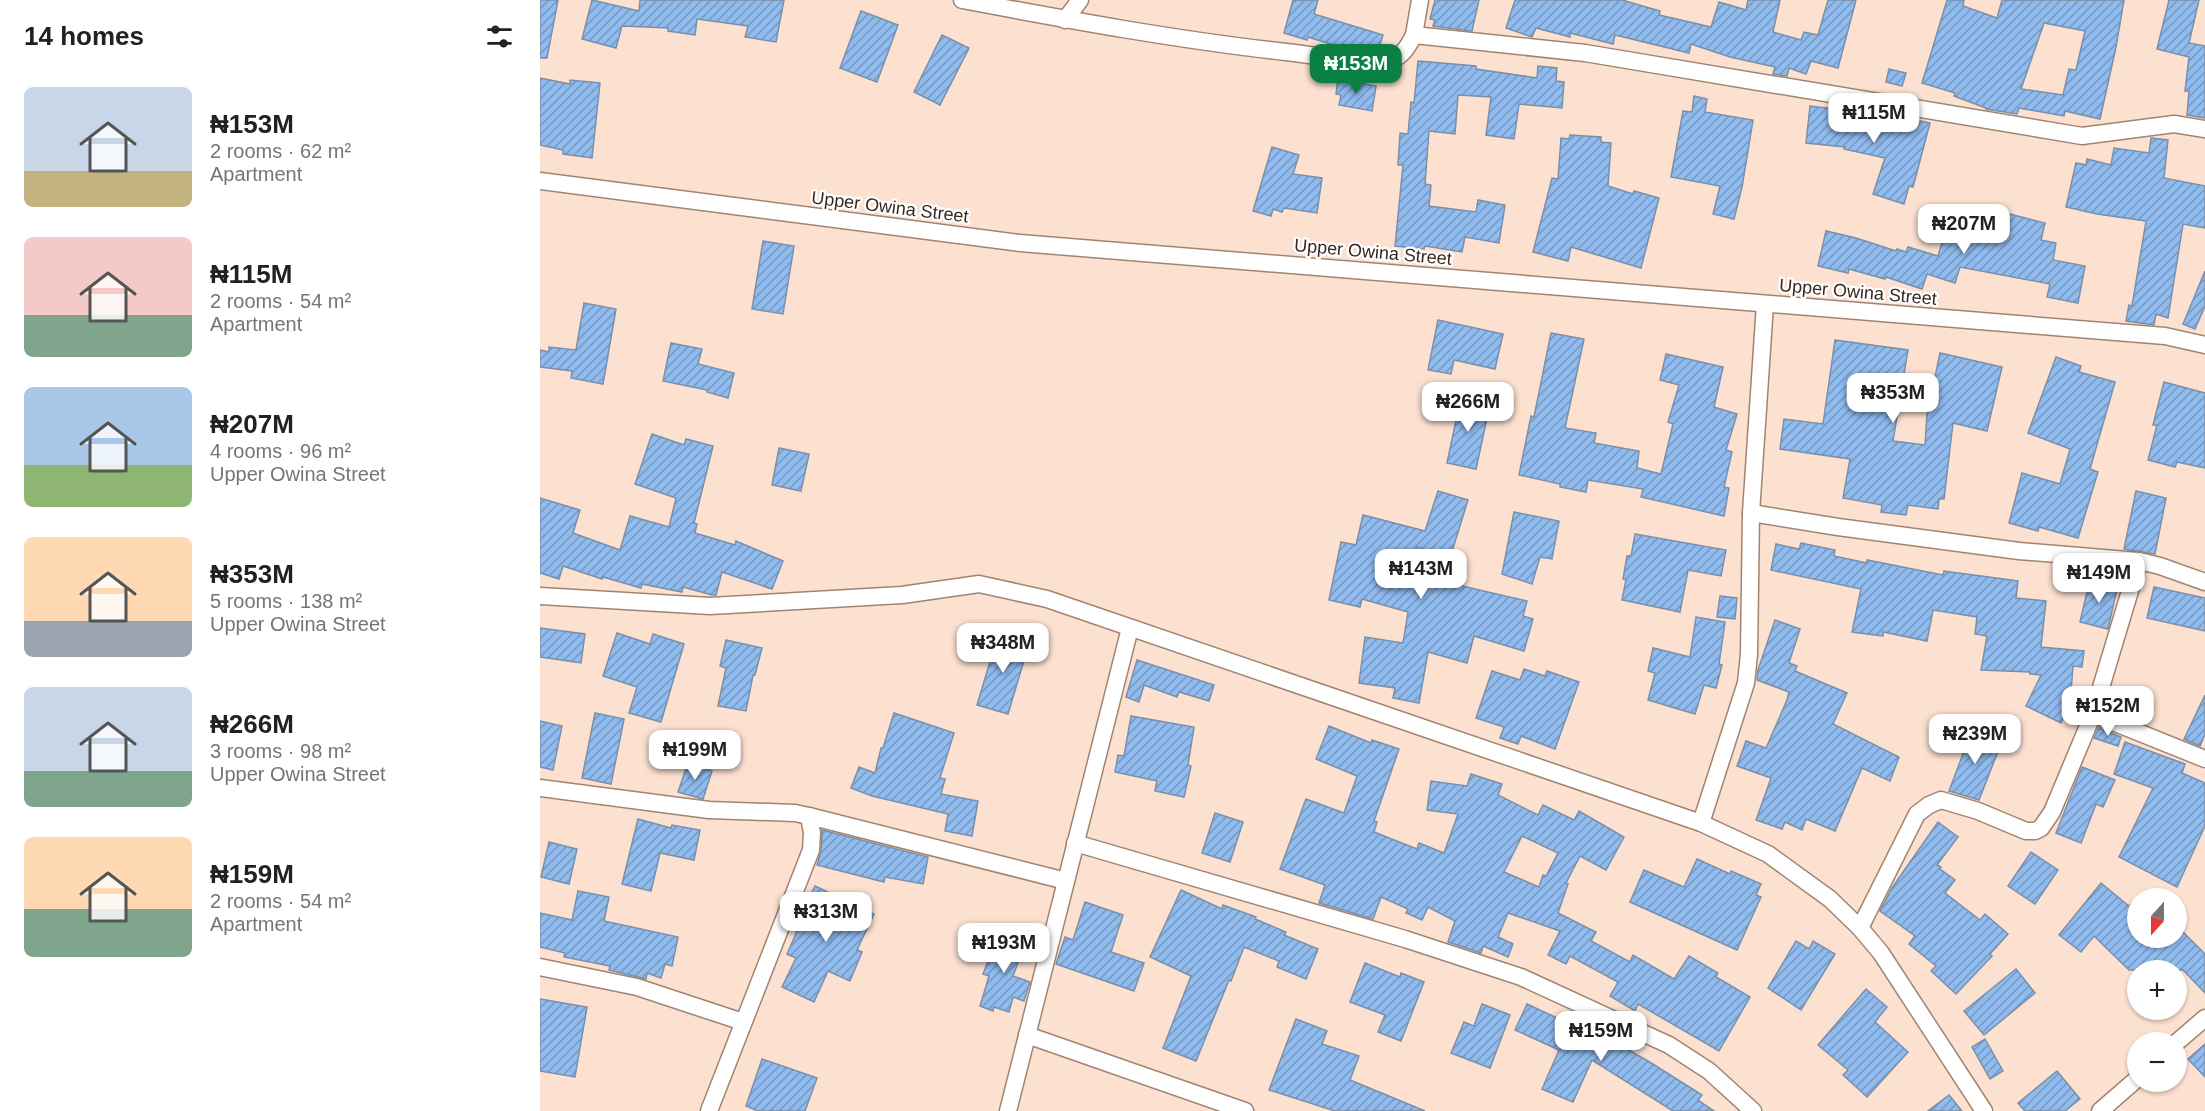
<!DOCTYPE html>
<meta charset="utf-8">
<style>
:root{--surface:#fff;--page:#f6f6f6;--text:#202124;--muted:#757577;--accent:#0b8043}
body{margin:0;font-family:Arial,sans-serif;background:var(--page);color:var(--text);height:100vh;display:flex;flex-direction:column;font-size:22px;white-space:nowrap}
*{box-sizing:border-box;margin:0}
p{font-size:20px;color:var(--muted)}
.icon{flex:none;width:33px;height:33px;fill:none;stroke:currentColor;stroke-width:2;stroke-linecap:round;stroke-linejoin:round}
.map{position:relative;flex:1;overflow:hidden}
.drawer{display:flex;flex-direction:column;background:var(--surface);width:540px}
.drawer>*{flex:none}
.needle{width:39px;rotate:201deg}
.buttons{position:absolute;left:1587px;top:888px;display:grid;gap:12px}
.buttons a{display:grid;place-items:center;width:60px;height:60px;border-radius:50%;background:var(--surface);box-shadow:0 2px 4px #0004;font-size:30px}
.price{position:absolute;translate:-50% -51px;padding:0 14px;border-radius:12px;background:#fff;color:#222;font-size:20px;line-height:39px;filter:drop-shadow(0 2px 3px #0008)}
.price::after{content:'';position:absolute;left:50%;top:36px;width:18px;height:14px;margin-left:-9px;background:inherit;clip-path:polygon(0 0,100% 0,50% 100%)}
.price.active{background:var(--accent);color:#fff}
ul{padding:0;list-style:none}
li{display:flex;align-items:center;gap:18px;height:150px;padding:0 24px}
li span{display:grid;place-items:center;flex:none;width:168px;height:120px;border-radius:9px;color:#555}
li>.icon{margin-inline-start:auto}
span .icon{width:72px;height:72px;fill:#fffc;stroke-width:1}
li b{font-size:26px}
h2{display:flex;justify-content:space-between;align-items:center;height:72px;padding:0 24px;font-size:26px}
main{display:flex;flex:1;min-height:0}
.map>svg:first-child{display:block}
.building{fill:url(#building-hatch);stroke:#7a8fa9;stroke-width:1.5;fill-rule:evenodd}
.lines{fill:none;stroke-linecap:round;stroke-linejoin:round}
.street-casing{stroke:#a18470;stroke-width:19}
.street{stroke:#fff;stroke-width:16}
.labels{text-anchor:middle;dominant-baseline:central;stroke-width:4.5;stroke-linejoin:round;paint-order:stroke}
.street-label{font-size:18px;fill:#352921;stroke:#fff}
</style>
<main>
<section class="drawer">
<h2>14 homes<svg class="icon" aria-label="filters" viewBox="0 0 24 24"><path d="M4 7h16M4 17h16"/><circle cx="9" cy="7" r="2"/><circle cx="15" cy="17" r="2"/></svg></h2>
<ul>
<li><span style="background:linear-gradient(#c9d6e8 70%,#c2b280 0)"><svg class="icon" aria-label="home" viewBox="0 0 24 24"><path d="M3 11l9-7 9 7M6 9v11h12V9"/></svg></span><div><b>₦153M</b><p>2 rooms · 62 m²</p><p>Apartment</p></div></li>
<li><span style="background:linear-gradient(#f6c9c9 65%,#7fa58c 0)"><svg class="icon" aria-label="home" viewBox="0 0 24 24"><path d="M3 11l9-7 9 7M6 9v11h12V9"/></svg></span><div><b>₦115M</b><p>2 rooms · 54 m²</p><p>Apartment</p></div></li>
<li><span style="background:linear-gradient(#a9c7e8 65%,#8fb573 0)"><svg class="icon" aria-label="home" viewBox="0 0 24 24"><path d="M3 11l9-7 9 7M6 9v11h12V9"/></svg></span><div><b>₦207M</b><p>4 rooms · 96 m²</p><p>Upper Owina Street</p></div></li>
<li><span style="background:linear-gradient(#ffd9b3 70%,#9aa5b1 0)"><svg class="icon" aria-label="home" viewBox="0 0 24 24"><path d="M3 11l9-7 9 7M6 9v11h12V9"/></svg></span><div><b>₦353M</b><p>5 rooms · 138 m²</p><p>Upper Owina Street</p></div></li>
<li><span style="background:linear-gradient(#c9d6e8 70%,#7fa58c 0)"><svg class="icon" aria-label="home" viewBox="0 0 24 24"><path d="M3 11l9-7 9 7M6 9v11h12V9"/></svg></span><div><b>₦266M</b><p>3 rooms · 98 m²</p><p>Upper Owina Street</p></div></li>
<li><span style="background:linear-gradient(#ffd9b3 60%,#7fa58c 0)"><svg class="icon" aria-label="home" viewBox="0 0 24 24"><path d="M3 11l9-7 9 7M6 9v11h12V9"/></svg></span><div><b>₦159M</b><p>2 rooms · 54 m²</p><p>Apartment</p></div></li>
</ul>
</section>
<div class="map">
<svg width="1665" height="1111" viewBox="0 0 1665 1111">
<defs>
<pattern id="building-hatch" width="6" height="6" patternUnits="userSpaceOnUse" patternTransform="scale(1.5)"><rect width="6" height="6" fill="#90bbef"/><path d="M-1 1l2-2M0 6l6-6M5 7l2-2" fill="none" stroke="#7698c1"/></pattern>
</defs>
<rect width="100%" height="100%" fill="#fce1d1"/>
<g class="building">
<path d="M0 0H18L7 58H0Z"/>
<path d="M52 0 99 11 100 0H244L236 42 205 37 208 26 157 19 155 35 128 31V28L82 26 76 48 42 39Z"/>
<path d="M753 0H778L774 14 843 35 838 51 810 50 768 37 767 40 744 33Z"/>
<path d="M895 0H939L932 31 893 26 895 20 890 19Z"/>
<path d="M975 0H1082L1120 11 1119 15 1171 27 1179 2 1206 10 1208 0H1240L1233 32 1261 40 1264 32 1278 35 1288 0H1316L1298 68 1271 61 1266 74 1249 68 1247 76 1233 74 1235 67 1190 57 1151 44 1149 53 1075 35 1073 44 1030 33V37L996 28 992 37 966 28Z"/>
<path d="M1407 0H1424L1423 6 1457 18 1462 0H1584L1576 47 1560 119 1525 111 1524 116 1479 108 1477 114 1446 109V108L1414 96 1415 93 1382 83ZM1504 23 1545 31 1536 70 1529 69 1523 95 1481 89Z"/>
<path d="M1629 0H1659L1649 43 1665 46V118L1647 115 1649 91H1645L1649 57 1617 49Z"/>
<path d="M321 11 358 25 337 82 300 68Z"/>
<path d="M402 35 429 48 400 105 374 92Z"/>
<path d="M878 61 936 66V69L997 78 998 66 1017 68 1016 81 1024 82 1022 108 979 104 974 139 946 135 951 97 918 95 915 134 889 131 885 184 891 185 889 206 936 212 938 200 965 205 959 243 925 237 922 252 885 246 884 249 855 246 863 165H858L860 133 868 134 871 102 874 103Z"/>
<path d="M1349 69 1366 73 1362 86 1346 82Z"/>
<path d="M0 78 30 84V80L60 83 52 158 23 154V150L0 145Z"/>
<path d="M798 79 836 86 832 111 799 105 801 95 796 94Z"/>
<path d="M1154 96 1167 99 1165 112 1213 120 1202 187 1194 219 1173 214 1180 186 1131 177 1143 111 1152 112Z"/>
<path d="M1270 106 1311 111 1357 121 1358 116 1390 123 1373 187 1369 186 1364 204 1333 194 1345 158 1304 149 1305 147 1266 143Z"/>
<path d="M1030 135 1061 137V142L1071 143 1068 186 1093 194 1094 191 1119 198 1101 268 1031 247 1028 261 993 252 1012 178 1018 179 1021 138 1029 139Z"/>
<path d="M1611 138 1628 140 1624 178 1665 186V228L1643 224 1628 318 1616 314 1614 325 1586 321 1589 305 1592 306 1606 221 1557 214 1526 207 1536 163 1546 165 1547 159 1571 165 1574 148 1609 153Z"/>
<path d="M732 147 759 155 753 174 782 178 777 213 744 208 742 212 733 209 731 216 713 211Z"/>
<path d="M1412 209 1459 224 1462 212 1505 223 1501 240 1516 243 1513 260 1545 266 1538 303 1507 297 1510 284 1420 267 1415 283 1387 274 1382 289 1346 277 1345 279 1309 269 1308 273 1278 266 1286 231 1316 238 1356 251 1357 249 1366 252 1368 247 1398 256Z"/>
<path d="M223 241 254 246 243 314 212 309Z"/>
<path d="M1665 271V306L1655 329 1643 324Z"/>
<path d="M44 303 76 309 63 384 31 378 32 371 0 367V350L9 352V347L36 350Z"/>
<path d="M898 320 963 334 955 369 914 360 911 374 888 370Z"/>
<path d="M1011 333 1044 339 1025 428 1056 433 1054 443 1099 451 1097 468 1121 474 1133 424 1128 422 1139 385 1120 380 1126 354 1183 367 1174 407 1197 414 1186 450 1192 452 1184 487 1189 488 1184 516 1101 497 1103 489 1048 480 1046 492 1020 487V484L979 475 991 416 994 417Z"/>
<path d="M1295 340 1368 350 1353 441 1385 445 1387 415 1400 353 1462 367 1447 431 1413 423 1404 499H1399L1398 509 1368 505 1366 515 1341 512 1342 505 1303 498 1310 459 1240 449 1244 419 1283 424Z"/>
<path d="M131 343 162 349 158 364 194 373 188 398 167 392V390L123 381Z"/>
<path d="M1516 357 1541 366 1539 372 1575 382 1550 469 1558 472 1538 538 1499 527 1498 531 1469 523 1482 473 1520 484 1530 449 1488 433Z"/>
<path d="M1624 382 1665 393V468L1637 462 1635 467 1608 460 1617 425H1613Z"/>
<path d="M921 397 950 404 936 469 907 463Z"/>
<path d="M112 434 144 445 146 439 173 446 154 523 157 524 155 533 195 545 196 541 243 561 232 589 182 572 176 595H172L143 587 142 592 102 584 101 588 63 577 62 579 23 566 19 579 0 573V498L40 510 33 533 80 550 90 516 129 527 136 498 95 484Z"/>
<path d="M239 448 269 454 261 491 232 485Z"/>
<path d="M898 491 928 500 910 558 877 547 870 574 987 601 983 616 993 619 984 651 934 636 927 663 888 652 879 703 853 698 855 688 819 683 825 637 863 643 868 612 822 599 820 607 789 600 801 542 816 545 823 515 885 531Z"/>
<path d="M1596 491 1626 498 1615 554 1584 549Z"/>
<path d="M974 512 1019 521 1012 559 1000 557 992 584 962 574Z"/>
<path d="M1095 534 1186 550 1181 576 1148 570 1140 612 1082 600 1086 580 1083 579 1087 556H1091Z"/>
<path d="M1261 543 1295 550 1294 556 1327 563V560L1403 575 1404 571 1478 581 1476 598 1506 601 1501 647 1544 651 1542 667 1533 666 1530 704 1521 723 1486 706 1501 675 1490 674V672L1441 670 1447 636 1435 634 1437 617 1393 610 1387 641 1343 632V636L1312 632 1321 589 1231 570 1236 544 1259 549Z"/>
<path d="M1550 579 1578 585 1568 629 1540 622Z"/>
<path d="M1614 587 1665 598V631L1607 618Z"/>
<path d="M1180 596 1197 598 1195 619 1177 617Z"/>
<path d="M1156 617 1185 622 1179 664 1182 665 1176 688 1164 685 1155 714 1108 700 1115 673 1108 671 1113 648 1150 657Z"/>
<path d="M1235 620 1260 629 1249 663 1257 666 1255 671 1307 693 1293 724 1359 757 1350 781 1322 768 1295 831 1266 819 1262 830 1245 822 1242 829 1216 820 1231 778 1197 766 1206 741 1226 748 1247 700 1249 692 1217 680 1218 670Z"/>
<path d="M0 628 45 634 41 663 0 657Z"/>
<path d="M77 633 110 644 113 634 144 644 121 722 89 713 97 687 63 676Z"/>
<path d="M458 635 489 644 468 714 437 705Z"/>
<path d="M186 640 222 648 215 675H213L206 711 178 706 186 668 180 666Z"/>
<path d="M597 660 674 685 669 701 639 692 637 697 604 685 599 702 586 697Z"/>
<path d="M984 669 1005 676 1007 671 1039 682 1015 749 981 736 978 744 960 738 964 727 936 718 952 671 980 680Z"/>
<path d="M1665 695V734L1660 746 1644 739Z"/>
<path d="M55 713 84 719 71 784 42 778Z"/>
<path d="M354 713 414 733 400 778 405 779 401 794 438 801 432 836 405 831 408 814 332 796 311 788 319 767 335 773 341 748H343Z"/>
<path d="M591 716 654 727 648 765 651 766 644 797 615 791 617 781 575 772 578 755 584 756Z"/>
<path d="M0 721 22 726 13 770 0 767Z"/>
<path d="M789 726 831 743 832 740 859 749 834 821 837 822 834 832 877 849 879 843 904 853 918 814 887 810 891 781 927 786 931 774 962 784 958 795 998 815 1003 805 1034 820 1039 811 1084 837 1066 870 1040 856 1026 883 1028 884 1018 913 1056 932 1051 941 1090 962 1093 955 1134 979 1149 956 1178 973 1176 977 1210 997 1179 1051 1098 1004 1095 1011 1070 996 1078 982 1030 956 1026 964 1008 955 1020 931 968 913 958 937 973 944 968 957 943 946 941 953 908 942 915 921 888 907 882 920 866 913 868 909 841 897 833 919 779 903 785 885 740 869 766 799 804 813 817 776 776 759ZM982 836 1018 853 1006 876 1003 875 999 887 964 872Z"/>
<path d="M1559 728 1581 737 1578 746 1554 738Z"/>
<path d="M1432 730 1462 741 1439 800 1409 791Z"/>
<path d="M1585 742 1645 764 1642 773 1665 783V826L1637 887 1579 857 1613 788 1574 774Z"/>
<path d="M148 763 172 771 163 799 138 792Z"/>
<path d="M1542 767 1575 780 1563 807 1556 804 1541 843 1516 833Z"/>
<path d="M675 813 703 822 690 862 662 853Z"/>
<path d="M98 819 131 828 132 825 160 830 154 860 120 853 111 891 82 884Z"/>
<path d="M1398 822 1418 837 1397 865 1401 867 1400 869 1415 880 1405 893 1440 920 1445 914 1468 934 1450 954 1452 956 1416 994 1391 971 1396 966 1369 944 1375 936 1340 911 1352 888Z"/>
<path d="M282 830 388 857 383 884 345 877 344 882 277 865 281 851Z"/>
<path d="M9 842 37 849 29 884 1 877Z"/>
<path d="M1491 852 1518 870 1495 904 1468 886Z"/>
<path d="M1157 859 1190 874 1191 871 1221 884 1216 895 1221 897 1197 950 1090 902 1104 870 1144 887Z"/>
<path d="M1561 883 1589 906 1598 898V938H1636V925L1665 954V993L1643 970H1589L1554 936 1541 952 1519 935Z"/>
<path d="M275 886 334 914 317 950 322 952 310 981 288 971 274 1002 242 987 256 958 247 954 265 913 262 912Z"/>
<path d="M641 890 682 909 683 905 716 917 715 919 746 932 744 935 778 949 766 979 737 967 739 961 704 947 691 981 689 980 656 1061 623 1048 651 976 610 957Z"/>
<path d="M38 891 69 897 64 921 138 937 132 966 125 964 121 978 107 973 106 979 69 970 70 966 24 957 25 953 0 947V913L32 920Z"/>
<path d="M545 902 583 915 571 952 604 963 594 991 516 964 525 937 533 940Z"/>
<path d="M460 931 486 941 473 976 490 982 484 1001 473 997 469 1012 454 1007 453 1011 440 1006 449 976 443 974Z"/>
<path d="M1256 941 1269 949 1273 941 1295 954 1261 1010 1228 988Z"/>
<path d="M825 963 860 977 861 973 884 982 861 1041 838 1032 845 1015 810 1002Z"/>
<path d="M1476 969 1495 993 1444 1035 1424 1011Z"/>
<path d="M1326 989 1347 1007 1335 1022 1368 1052 1327 1097 1303 1075 1308 1070 1278 1045Z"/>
<path d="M0 999 47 1007 35 1077 0 1071Z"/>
<path d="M942 1004 970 1015 950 1068 911 1053 924 1022 934 1026Z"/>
<path d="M987 1004 1030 1024 1032 1020 1063 1033 1062 1035 1108 1061 1162 1095 1158 1100 1174 1111H1133L1052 1060 1033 1102 1002 1089 1019 1050 975 1030Z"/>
<path d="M756 1019 787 1031 782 1044 819 1056 810 1080 885 1111H795L729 1090Z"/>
<path d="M1445 1039 1463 1071 1450 1079 1432 1047Z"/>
<path d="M1665 1044V1077L1648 1059Z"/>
<path d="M222 1059 277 1078 265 1111H218L206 1106Z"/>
<path d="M1517 1071 1540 1099 1525 1111H1485L1478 1103Z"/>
<path d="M1409 1095 1422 1111H1388Z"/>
</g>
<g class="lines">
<g class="street-casing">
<g id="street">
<path d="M422 0C529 20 637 40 746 52 774 55 819 64 846 61 861 59 868 47 874 35L1045 53 1542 136 1634 124 1665 129"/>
<path d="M525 20 540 0"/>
<path d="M874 35 880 0"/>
<path d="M0 181 480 243 1625 336 1665 345"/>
<path d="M1211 513 1298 527 1479 551 1599 561 1620 566 1665 582"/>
<path d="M0 596 170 606 362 595 439 584 507 599 1161 823 1228 854 1290 899 1320 928 1341 953 1444 1111"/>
<path d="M1553 714 1665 759"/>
<path d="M0 788 169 810 255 813 269 816 272 833 271 850 169 1111"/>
<path d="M269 816 526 881"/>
<path d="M1161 823 1206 683 1209 654 1211 513 1225 304"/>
<path d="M535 843 865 939 981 977 1129 1045 1169 1071 1213 1111"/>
<path d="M1320 928 1377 814 1389 805 1401 800 1438 811 1486 831H1495L1501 828 1512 812 1553 714 1599 561"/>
<path d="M0 967 97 987 203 1022"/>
<path d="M487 1035 705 1111"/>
<path d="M1636 1043 1665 1018"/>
<path d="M468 1111 590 628"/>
<path d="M1560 1111 1598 1078"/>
</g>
</g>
<use href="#street" class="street"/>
</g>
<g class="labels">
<g class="street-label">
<text transform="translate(350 207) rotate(7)">Upper Owina Street</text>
<text transform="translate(833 252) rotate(5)">Upper Owina Street</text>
<text transform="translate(1318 292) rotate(5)">Upper Owina Street</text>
</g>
</g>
</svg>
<div class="buttons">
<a><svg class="needle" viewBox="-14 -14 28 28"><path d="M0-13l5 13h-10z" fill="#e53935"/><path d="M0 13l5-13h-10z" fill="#757577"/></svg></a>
<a>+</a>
<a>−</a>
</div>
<b class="price active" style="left:816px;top:95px">₦153M</b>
<b class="price" style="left:1334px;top:144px">₦115M</b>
<b class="price" style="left:1424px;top:255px">₦207M</b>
<b class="price" style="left:1353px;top:424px">₦353M</b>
<b class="price" style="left:928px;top:433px">₦266M</b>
<b class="price" style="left:881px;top:600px">₦143M</b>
<b class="price" style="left:1559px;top:604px">₦149M</b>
<b class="price" style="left:463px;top:674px">₦348M</b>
<b class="price" style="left:1568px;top:737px">₦152M</b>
<b class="price" style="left:1435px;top:765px">₦239M</b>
<b class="price" style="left:155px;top:781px">₦199M</b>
<b class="price" style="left:286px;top:943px">₦313M</b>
<b class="price" style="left:464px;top:974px">₦193M</b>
<b class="price" style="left:1061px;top:1062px">₦159M</b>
</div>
</main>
